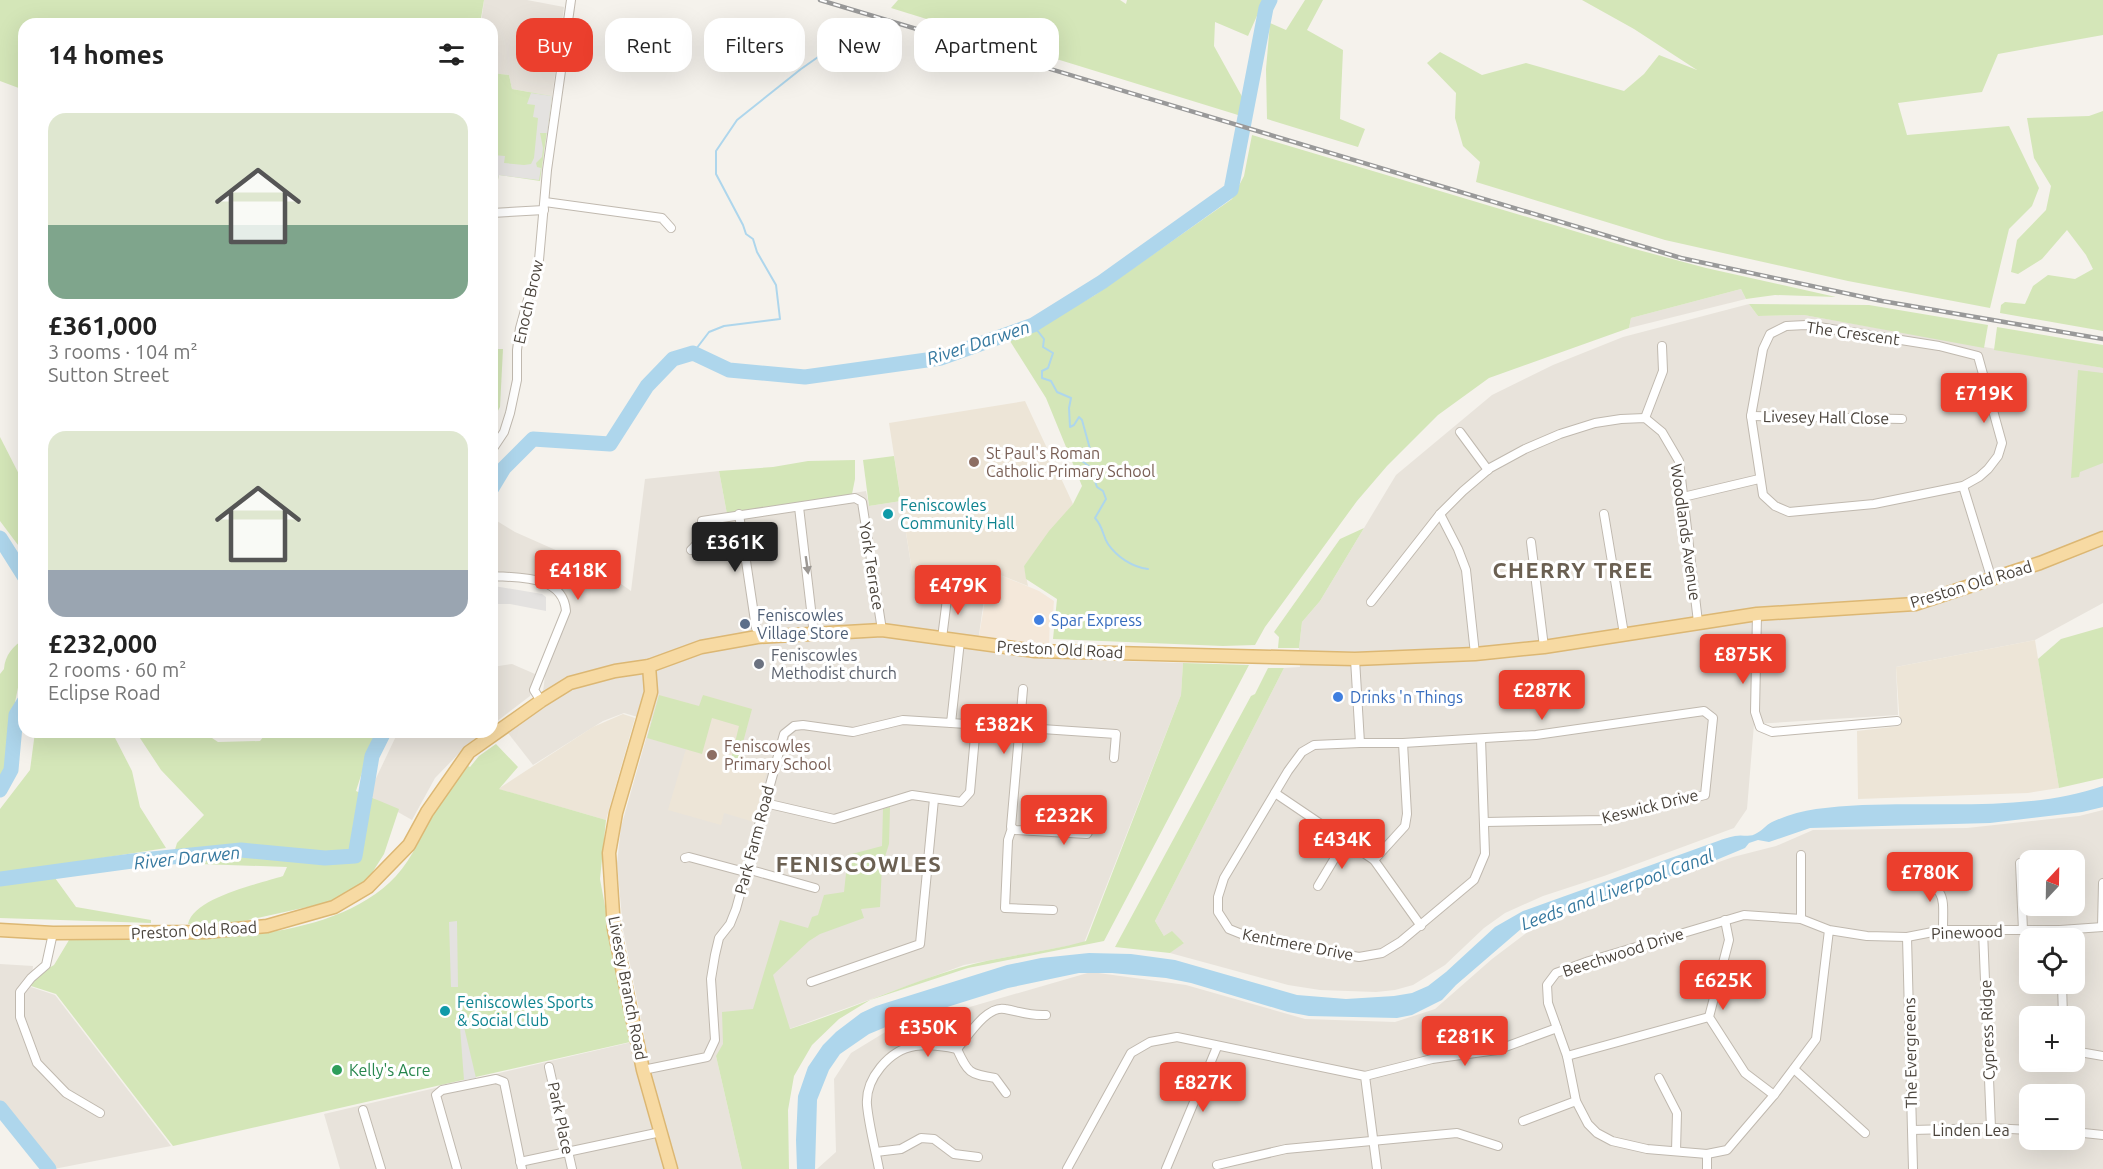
<!DOCTYPE html>
<meta charset="utf-8">
<style>
:root{--surface:#fff;--page:#f2f2f2;--text:#222;--muted:#767676;--accent:#eb3f2d}
body{margin:0;font-family:Ubuntu,sans-serif;background:var(--page);color:var(--text);height:100vh;display:flex;flex-direction:column;font-size:22px;white-space:nowrap}
*{box-sizing:border-box;margin:0}
p{font-size:20px;color:var(--muted)}
.icon{flex:none;width:33px;height:33px;fill:none;stroke:currentColor;stroke-width:2;stroke-linecap:round;stroke-linejoin:round}
.map{position:relative;flex:1;overflow:hidden}
.panel{position:absolute;left:18px;top:18px;width:480px;height:720px;display:flex;flex-direction:column;background:var(--surface);border-radius:18px;box-shadow:0 6px 24px #0002}
.panel>*{flex:none}
.guide{position:absolute;left:516px;top:18px;width:570px;height:54px;display:flex;gap:12px}
.needle{width:39px;rotate:22deg}
.fabs{position:absolute;left:2019px;top:850px;display:grid;gap:12px}
.fabs a{display:grid;place-items:center;width:66px;height:66px;border-radius:12px;background:var(--surface);box-shadow:0 6px 24px #0002;font-size:30px}
.price{position:absolute;translate:-50% -51px;padding:0 14px;border-radius:6px;background:var(--accent);color:#fff;font-size:20px;line-height:39px;filter:drop-shadow(0 2px 3px #0008)}
.price::after{content:'';position:absolute;left:50%;top:36px;width:18px;height:14px;margin-left:-9px;background:inherit;clip-path:polygon(0 0,100% 0,50% 100%)}
.price.on{background:#222;color:#fff}
ul{padding:0;list-style:none}
li{display:grid;align-content:center;gap:12px;height:318px;padding:0 30px}
li span{display:grid;place-items:center;height:186px;border-radius:18px;color:#555}
li>.icon{margin-inline-start:auto}
span .icon{width:108px;height:108px;fill:#fffc;stroke-width:1}
li b{font-size:26px}
h2{display:flex;justify-content:space-between;align-items:center;height:72px;padding:0 30px;font-size:26px}
.tag{padding:0 21px;border-radius:18px;background:var(--surface);box-shadow:0 6px 24px #0002;font-size:21px;line-height:54px}
.tag.on{background:var(--accent);color:#fff}
.map>svg:first-child{display:block}
.residential{fill:#e8e3db;fill-rule:evenodd}
.commercial{fill:#f4e8da}
.education{fill:#ede5d7}
.green{fill:#d4e6b8}
.parking{fill:#e4e2e0}
.water{fill:#aed6ec}
.lines{fill:none;stroke-linecap:round;stroke-linejoin:round}
.stream{stroke:#aed6ec;stroke-width:2}
.river{stroke:#aed6ec;stroke-width:15}
.street-casing{stroke:#c0b9af;stroke-width:10}
.primary-casing{stroke:#dcb773;stroke-width:15}
.street{stroke:#fff;stroke-width:8}
.primary{stroke:#f7daa3;stroke-width:12}
.rail-casing{stroke:#999;stroke-width:4.5}
.rail{stroke:#fff;stroke-width:2;stroke-dasharray:7;stroke-linecap:butt}
.oneway{fill:#9b9793}
.education-dot{fill:#8d6e63;stroke:#fff;stroke-width:2}
.culture-dot{fill:#0f9aa8;stroke:#fff;stroke-width:2}
.shop-dot{fill:#3f7fe0;stroke:#fff;stroke-width:2}
.service-dot{fill:#5c6f8a;stroke:#fff;stroke-width:2}
.worship-dot{fill:#6b7280;stroke:#fff;stroke-width:2}
.leisure-dot{fill:#2e9e5b;stroke:#fff;stroke-width:2}
.labels{text-anchor:middle;dominant-baseline:central;stroke-width:6;stroke-linejoin:round;paint-order:stroke}
.street-label{font-size:16px;fill:#49423a;stroke:#fff}
.education-label{font-size:16px;fill:#785e54;stroke:#fff;text-anchor:start}
.culture-label{font-size:16px;fill:#0d838f;stroke:#fff;text-anchor:start}
.service-label{font-size:16px;fill:#4e5e75;stroke:#fff;text-anchor:start}
.shop-label{font-size:16px;fill:#366cbe;stroke:#fff;text-anchor:start}
.worship-label{font-size:16px;fill:#5b616d;stroke:#fff;text-anchor:start}
.leisure-label{font-size:16px;fill:#27864d;stroke:#fff;text-anchor:start}
.water-label{font-size:18px;font-style:italic;fill:#35789f;stroke:#fff}
.district-label{font-size:22px;font-weight:bold;letter-spacing:1.5px;fill:#6b6052;stroke:#fff}
</style>
<div class="map">
<svg width="2103" height="1169" viewBox="0 0 2103 1169">
<rect width="100%" height="100%" fill="#f5f2ec"/>
<g class="residential">
<path d="M484 0H527L564 7 552 96 512 89 509 75 492 73V24H481Z"/>
<path d="M1741 289 1746 299 1629 328 1631 318Z"/>
<path d="M1749 304 1758 316 1804 315 2103 368V603L2035 640 1896 667 1898 715 1754 724 1747 809 1734 828 1604 876 1543 896 1505 913 1484 928 1445 965 1413 985 1395 990 1376 992 1320 990 1288 985 1170 953 1184 942 1164 936 1155 921 1284 668 1300 667 1299 648 1302 622 1320 601 1396 475 1492 395 1553 365 1623 337Z"/>
<path d="M719 471 727 514 866 491 869 506 901 501 915 590 947 591 984 599 977 649 1030 658 1183 663 1181 695 1084 943 964 965 716 1056 742 1169H340L324 1114 645 1039 623 929 617 863 621 827 651 721 624 713 603 721 533 765 508 733 541 709 546 667 570 608 559 586 534 577 492 574V522L497 521 515 532 603 571 631 591 645 479Z"/>
<path d="M512 664 535 674 530 696 492 725V667Z"/>
<path d="M398 732H483L466 746 435 778 412 820 368 795Z"/>
<path d="M2103 810V1169H817L836 1152 834 1079 851 1053 887 1031 1091 972 1186 985 1305 1019 1395 1022 1435 1009 1492 959 1533 928 1733 857 1776 846 1813 830 1967 828 2079 816ZM2030 861H2074V906H2030ZM2030 939H2074V984H2030ZM2030 1017H2074V1062H2030ZM2030 1095H2074V1140H2030Z"/>
<path d="M0 964 33 966 31 987 55 995 171 1146 54 1169 19 1120 0 1103Z"/>
</g>
<path class="commercial" d="M990 571 1039 591 1054 601 1053 614H1050L1049 647 1021 646 1020 641 979 636Z"/>
<g class="education">
<path d="M1025 401 1073 504 1024 566 1028 586 990 571 985 597 947 591 915 590 889 423Z"/>
<path d="M2035 640 2059 788 2028 793 1858 799 1857 731 1900 726 1896 667Z"/>
<path d="M659 695 699 706 703 695 752 709 738 761 767 770 754 822 724 813 721 825 668 810 686 749 647 738Z"/>
<path d="M623 714 635 718 606 820 498 789 593 727Z"/>
</g>
<g class="green">
<path d="M0 0H484L480 24H24V90L0 81Z"/>
<path d="M898 0H1120L1126 4 1127 0H1264L1248 36 1215 22 1214 46 1245 102 1238 115 891 8Z"/>
<path d="M1305 0H1323L1307 30 1343 50 1340 119 1365 129 1358 147 1267 119 1266 69 1270 23 1286 30Z"/>
<path d="M1582 0H2103V35L1998 54 1982 92 1898 103 1907 135 2009 126 2039 188 2032 206 2009 229 1990 308 1848 281 1665 240 1476 182 1480 162 1463 146 1455 118 1456 93 1427 63 1440 52 1482 75 1526 63 1624 91 1644 74 1659 55 1697 70 1634 29Z"/>
<path d="M492 73 509 75 512 89 552 96 540 181 499 175 492 209Z"/>
<path d="M2103 111V331L2000 313 2001 305 2005 302 2025 304 2033 286 2048 275 2075 279 2093 269 2086 255 2067 230 2042 259 2018 274 2011 272 2017 240 2046 210 2051 186 2034 158 2027 118 2089 116Z"/>
<path d="M1252 135 1631 248 1706 268 1836 297 1775 295 1746 299 1741 289 1631 318 1629 328 1489 378 1438 415 1387 466 1357 501 1265 627 1255 645 1223 646 1053 639 1057 599 1026 579 1024 566 1049 531 1073 504 1082 486 1046 398 1010 341 1027 334 1095 295 1232 199 1244 176Z"/>
<path d="M1749 304 1869 305 1988 325 1984 348 1804 315 1758 316Z"/>
<path d="M1997 327 2103 345V368L1994 350Z"/>
<path d="M492 349H503L500 407 492 422Z"/>
<path d="M2078 370 2103 373V463L2080 472 2079 477 2071 478Z"/>
<path d="M0 437 24 484V553L0 521Z"/>
<path d="M894 456 901 501 869 506 863 460Z"/>
<path d="M855 460V479L852 494 727 514 719 471 773 467 808 461Z"/>
<path d="M1364 528 1320 601 1302 622 1299 648H1278L1279 637 1274 632 1340 539Z"/>
<path d="M2103 627V778L2059 788 2038 659 2061 639Z"/>
<path d="M24 639V669L21 673 11 722 7 765 0 787V674L4 669C5 655 13 646 24 639Z"/>
<path d="M1183 663 1249 665 1104 941 968 968 870 1000 839 1019 812 1045 794 1076 788 1110 789 1169H742L716 1056 723 1044 722 1012 753 1009 780 920 808 928 812 917 818 915 824 895 844 892 848 855 882 846 883 809 890 807 889 844 882 866 880 907 861 909 864 918 820 934 809 941 773 975 790 1029C847 1011 902 985 959 968 1001 955 1044 953 1086 941L1181 695Z"/>
<path d="M1268 668H1284L1155 921 1164 936 1172 931 1184 943 1170 953 1115 947 1251 696 1255 694Z"/>
<path d="M659 695 699 706 703 695 752 709 738 761 731 759 739 726 712 718 702 754 647 738Z"/>
<path d="M35 732H112L132 771 140 807 166 848 0 874V809L30 770Z"/>
<path d="M136 732H203L218 742 260 741 267 732H375L356 791 399 809 384 854 365 884 330 902 239 922 188 924C194 897 259 884 283 876L287 867 171 863 177 843 204 815 161 770Z"/>
<path d="M496 744 518 767 499 789 606 820 600 879 630 1042 173 1146 56 994 31 986 32 978 54 965 69 940C165 938 325 952 396 876 413 858 423 831 436 810 445 794 458 780 468 766L470 767 479 756Z"/>
<path d="M55 878 76 907 151 920V923L0 918V883Z"/>
</g>
<g class="parking">
<path d="M531 93 552 96 547 133H540L543 148 542 157 536 163 537 167 541 168 539 180 499 175 492 203V155L505 156 504 163 524 165 531 164 534 158 538 118 533 117 535 105 527 104Z"/>
<path d="M494 586 542 594 546 597V611L510 604H492Z"/>
<path d="M457 921 458 987H451L449 922Z"/>
<path d="M460 1027H464L476 1078 464 1080Z"/>
</g>
<path class="water" d="M2103 786V807L2082 812 1990 823 1810 828 1769 842 1758 840 1749 843 1745 848 1709 863 1559 914 1521 929 1456 985 1442 1000 1412 1015 1397 1018 1309 1016 1288 1012 1191 983 1166 978 1112 973H1079L1008 988 893 1024 869 1034 840 1054 829 1070 817 1100 815 1169H797L796 1140 798 1096 808 1067 823 1045 836 1032 861 1013 876 1006 1007 965 1041 958 1089 953 1131 954 1175 960 1297 995 1346 999 1394 996 1412 993 1428 986 1446 972 1495 927 1523 911 1718 841C1723 839 1729 837 1735 836 1743 834 1750 838 1757 833 1763 830 1766 825 1772 822 1785 816 1801 811 1816 809 1910 796 2012 817 2103 786Z"/>
<g class="lines">
<g class="stream">
<path d="M1033 325 1044 339 1043 347 1053 353 1048 368 1042 371V378L1051 381 1057 392 1071 398 1069 408 1070 427 1074 425 1079 417 1082 420 1090 449 1086 453 1080 454 1078 458 1090 467 1097 487 1103 491 1106 499 1095 518C1104 528 1102 535 1108 544 1117 557 1132 567 1148 569"/>
<path d="M693 353 709 332 724 326 780 319 776 285 757 252 753 239 746 234 743 225 716 174V151L737 120 801 69 838 43 854 37"/>
</g>
<g class="river">
<path d="M492 488 504 468 533 439 610 444 647 386 673 359 693 353 729 370 805 377 941 358 1033 325 1102 282 1231 190 1266 8 1270 0"/>
<path d="M0 538 24 576"/>
<path d="M0 790 11 770 16 715 24 702"/>
<path d="M0 879 132 861 241 850 325 858 355 856 372 756 384 732"/>
<path d="M0 1108 49 1169"/>
</g>
<g class="street-casing">
<g id="street">
<path d="M545 202 662 218 671 228"/>
<path d="M492 213 544 210"/>
<path d="M1806 325 1939 346 1978 356 2002 443 1998 456 1988 469 1979 477 1963 486 1874 504 1789 512 1775 506 1763 495 1751 416 1763 349 1770 334 1786 326Z"/>
<path d="M1751 416 1902 419"/>
<path d="M1645 418 1663 371 1662 346"/>
<path d="M1460 432 1488 470"/>
<path d="M492 450 504 432 510 413 517 380V350L520 328 539 260 547 170 571 0"/>
<path d="M1963 486 1992 580"/>
<path d="M1683 497 1759 479"/>
<path d="M799 507 814 635"/>
<path d="M739 514 756 628"/>
<path d="M1440 514 1458 549 1466 570 1475 654"/>
<path d="M1604 514 1624 634"/>
<path d="M1531 542 1544 647"/>
<path d="M691 550C700 542 702 533 702 521L855 498 862 502 882 630"/>
<path d="M492 576C520 578 563 575 566 611L534 690 541 701"/>
<path d="M1371 602 1440 514 1463 491 1490 468 1525 449 1560 434 1595 423 1621 419 1645 418 1662 432 1679 461 1698 622"/>
<path d="M1757 614 1755 712 1760 727 1772 732 1897 721"/>
<path d="M942 638 948 591"/>
<path d="M1355 659 1360 743 1314 745 1302 752 1288 771 1224 878 1218 897V912L1229 929 1249 937 1359 957 1382 953 1400 942 1474 880 1485 854 1481 739"/>
<path d="M1023 689 1011 827 1015 830 1087 834 1091 827 1094 801"/>
<path d="M951 723 1116 734 1114 758"/>
<path d="M1360 743H1403L1536 735 1704 711 1713 718 1705 795 1605 820 1485 822"/>
<path d="M1275 793 1374 860 1421 926"/>
<path d="M765 803 834 819 912 795 961 802 970 792 976 725"/>
<path d="M1012 828 1008 840 1005 908 1053 910"/>
<path d="M1801 855V919"/>
<path d="M685 858 689 857 745 872"/>
<path d="M1374 860 1405 826 1407 814 1403 743"/>
<path d="M2020 863 2023 930"/>
<path d="M747 869 815 888"/>
<path d="M1911 879C1948 887 1943 897 1943 930"/>
<path d="M1318 886 1345 841"/>
<path d="M1725 920 1729 940 1709 1017 1745 1073 1774 1095"/>
<path d="M2102 927 2103 883"/>
<path d="M1829 930 1816 1039 1774 1095 1727 1150 1707 1154 1647 1149 1612 1141 1597 1133 1588 1124 1576 1101 1567 1056 1548 1003 1547 985 1556 973 1589 961 1744 915 1801 919 1829 930 1867 936 1907 937 1943 930H2060L2103 927"/>
<path d="M2060 930V939"/>
<path d="M1983 931 1991 1128"/>
<path d="M53 933 46 965 31 978 20 992V1017L37 1063 66 1093 100 1113"/>
<path d="M1907 937 1913 1169"/>
<path d="M811 982 920 944 934 799"/>
<path d="M2062 984 2063 1017"/>
<path d="M957 1049C968 1073 969 1074 995 1078L1006 1093"/>
<path d="M2074 1051 2103 1056"/>
<path d="M1567 1056 1709 1017"/>
<path d="M549 1067 572 1169"/>
<path d="M1794 1069 1865 1133"/>
<path d="M643 1070 707 1057 715 1040 711 979 715 955 719 938 730 924 736 909 784 734 794 726 803 725 853 732 903 720 951 723 960 641"/>
<path d="M1365 1076 1432 1059 1497 1050 1557 1028"/>
<path d="M1659 1078 1677 1113 1676 1151"/>
<path d="M363 1110 381 1169"/>
<path d="M1523 1121 1576 1101"/>
<path d="M1912 1130 1991 1128 2030 1130"/>
<path d="M2074 1132 2103 1135"/>
<path d="M876 1152 901 1149 921 1138 934 1139 954 1154 978 1157"/>
<path d="M520 1162 661 1132"/>
<path d="M1217 1165 1286 1149 1457 1133 1498 1146"/>
<path d="M457 1169 436 1095 442 1090 496 1079 504 1082 522 1169"/>
<path d="M879 1169C875 1148 869 1126 867 1105 865 1079 889 1050 915 1046 930 1044 943 1046 957 1049 968 1036 987 1005 1005 1009 1022 1012 1028 1016 1046 1015"/>
<path d="M1067 1169 1131 1053 1150 1042 1177 1037 1365 1076 1377 1169"/>
<path d="M1166 1169 1217 1047"/>
<path d="M1707 1169V1154"/>
</g>
</g>
<g class="primary-casing">
<g id="primary">
<path d="M649 666 651 692 616 813 609 853 614 929 643 1070 671 1169"/>
<path d="M0 930 53 933 206 932 267 926 334 907 368 887 409 845 427 812 469 752 541 701 570 683 615 671 649 666 701 647 757 637 882 630 1035 651 1355 659 1475 654 1544 647 1757 614 1915 604 2040 563 2103 538"/>
</g>
</g>
<use href="#street" class="street"/>
<use href="#primary" class="primary"/>
<g class="rail-casing">
<path id="rail" d="M820 0 1681 258 1882 301 2103 339"/>
</g>
<use href="#rail" class="rail"/>
</g>
<defs><path id="oneway-solid" d="M-6-.8H1V-3.2L6.5 0L1 3.2V.8H-6Z" transform="scale(1.5)"/></defs>
<use class="oneway" href="#oneway-solid" transform="translate(807 565) rotate(82)"/>
<g class="education-dot">
<circle cx="974" cy="462" r="6"/>
<circle cx="712" cy="755" r="6"/>
</g>
<g class="culture-dot">
<circle cx="888" cy="514" r="6"/>
<circle cx="445" cy="1011" r="6"/>
</g>
<g class="shop-dot">
<circle cx="1039" cy="620" r="6"/>
<circle cx="1338" cy="697" r="6"/>
</g>
<circle class="service-dot" cx="745" cy="624" r="6"/>
<circle class="worship-dot" cx="759" cy="664" r="6"/>
<circle class="leisure-dot" cx="337" cy="1070" r="6"/>
<g class="labels">
<g class="street-label">
<text transform="translate(528 302) rotate(-77)">Enoch Brow</text>
<text transform="translate(1853 333) rotate(8)">The Crescent</text>
<text transform="translate(1826 417) rotate(1)">Livesey Hall Close</text>
<text transform="translate(1686 532) rotate(82)">Woodlands Avenue</text>
<text transform="translate(872 566) rotate(81)">York Terrace</text>
<text transform="translate(1971 584) rotate(-17)">Preston Old Road</text>
<text transform="translate(1060 649) rotate(3)">Preston Old Road</text>
<text transform="translate(1650 806) rotate(-14)">Keswick Drive</text>
<text transform="translate(754 840) rotate(-75)">Park Farm Road</text>
<text transform="translate(194 930) rotate(-3)">Preston Old Road</text>
<text transform="translate(1967 932) rotate(-2)">Pinewood</text>
<text transform="translate(1298 944) rotate(11)">Kentmere Drive</text>
<text transform="translate(1623 952) rotate(-18)">Beechwood Drive</text>
<text transform="translate(628 988) rotate(79)">Livesey Branch Road</text>
<text transform="translate(1987 1030) rotate(-92)">Cypress Ridge</text>
<text transform="translate(1910 1053) rotate(-91)">The Evergreens</text>
<text transform="translate(561 1118) rotate(78)">Park Place</text>
<text x="1971" y="1130">Linden Lea</text>
</g>
<g class="education-label">
<text x="986" y="453">St Paul's Roman<tspan x="986" dy="18">Catholic Primary School</tspan></text>
<text x="724" y="746">Feniscowles<tspan x="724" dy="18">Primary School</tspan></text>
</g>
<g class="culture-label">
<text x="900" y="505">Feniscowles<tspan x="900" dy="18">Community Hall</tspan></text>
<text x="457" y="1002">Feniscowles Sports<tspan x="457" dy="18">&amp; Social Club</tspan></text>
</g>
<g class="service-label">
<text x="757" y="615">Feniscowles<tspan x="757" dy="18">Village Store</tspan></text>
</g>
<g class="shop-label">
<text x="1051" y="620">Spar Express</text>
<text x="1350" y="697">Drinks 'n Things</text>
</g>
<g class="worship-label">
<text x="771" y="655">Feniscowles<tspan x="771" dy="18">Methodist church</tspan></text>
</g>
<g class="leisure-label">
<text x="349" y="1070">Kelly's Acre</text>
</g>
<g class="water-label">
<text transform="translate(978 342) rotate(-18)">River Darwen</text>
<text transform="translate(187 857) rotate(-6)">River Darwen</text>
<text transform="translate(1617 889) rotate(-20)">Leeds and Liverpool Canal</text>
</g>
<g class="district-label">
<text x="1573" y="569">CHERRY TREE</text>
<text x="859" y="863">FENISCOWLES</text>
</g>
</g>
</svg>
<div class="fabs">
<a><svg class="needle" viewBox="-14 -14 28 28"><path d="M0-13l5 13h-10z" fill="#e53935"/><path d="M0 13l5-13h-10z" fill="#767676"/></svg></a>
<a><svg class="icon" aria-label="locate" viewBox="0 0 24 24"><circle cx="12" cy="12" r="6"/><path d="M12 2v4M12 18v4M2 12h4M18 12h4"/></svg></a>
<a>+</a>
<a>−</a>
</div>
<b class="price" style="left:1984px;top:424px">£719K</b>
<b class="price on" style="left:735px;top:573px">£361K</b>
<b class="price" style="left:578px;top:601px">£418K</b>
<b class="price" style="left:958px;top:616px">£479K</b>
<b class="price" style="left:1743px;top:685px">£875K</b>
<b class="price" style="left:1542px;top:721px">£287K</b>
<b class="price" style="left:1004px;top:755px">£382K</b>
<b class="price" style="left:1064px;top:846px">£232K</b>
<b class="price" style="left:1342px;top:870px">£434K</b>
<b class="price" style="left:1930px;top:903px">£780K</b>
<b class="price" style="left:1723px;top:1011px">£625K</b>
<b class="price" style="left:928px;top:1058px">£350K</b>
<b class="price" style="left:1465px;top:1067px">£281K</b>
<b class="price" style="left:1203px;top:1113px">£827K</b>
<div class="guide">
<a class="tag on">Buy</a>
<a class="tag">Rent</a>
<a class="tag">Filters</a>
<a class="tag">New</a>
<a class="tag">Apartment</a>
</div>
<section class="panel">
<h2>14 homes<svg class="icon" aria-label="filters" viewBox="0 0 24 24"><path d="M4 7h16M4 17h16"/><circle cx="9" cy="7" r="2"/><circle cx="15" cy="17" r="2"/></svg></h2>
<ul>
<li><span style="background:linear-gradient(#dfe7d0 60%,#7fa58c 0)"><svg class="icon" aria-label="home" viewBox="0 0 24 24"><path d="M3 11l9-7 9 7M6 9v11h12V9"/></svg></span><div><b>£361,000</b><p>3 rooms · 104 m²</p><p>Sutton Street</p></div></li>
<li><span style="background:linear-gradient(#dfe7d0 75%,#9aa5b1 0)"><svg class="icon" aria-label="home" viewBox="0 0 24 24"><path d="M3 11l9-7 9 7M6 9v11h12V9"/></svg></span><div><b>£232,000</b><p>2 rooms · 60 m²</p><p>Eclipse Road</p></div></li>
</ul>
</section>
</div>
